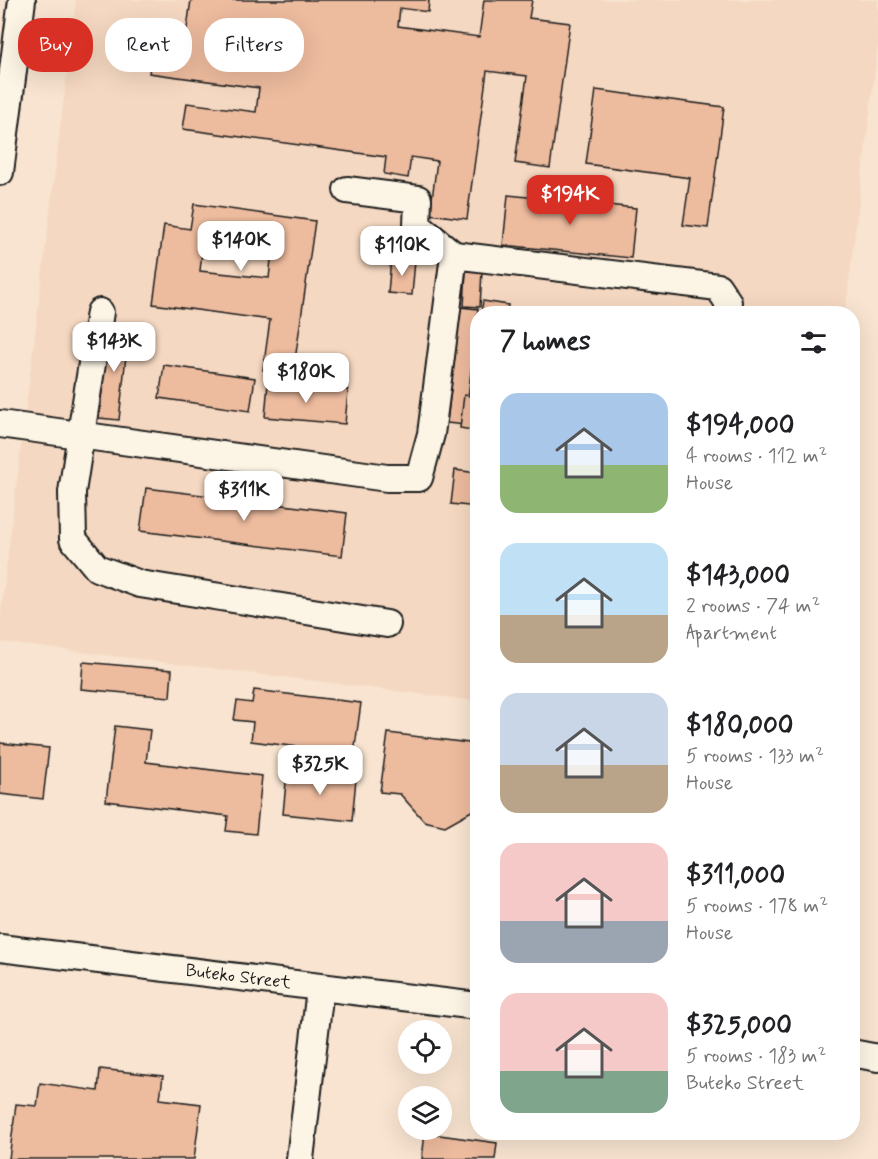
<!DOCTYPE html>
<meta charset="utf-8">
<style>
:root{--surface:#fff;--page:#f6f6f6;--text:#202124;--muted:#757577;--accent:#d93025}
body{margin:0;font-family:Mynerve,sans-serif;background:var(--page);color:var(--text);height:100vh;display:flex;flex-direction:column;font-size:22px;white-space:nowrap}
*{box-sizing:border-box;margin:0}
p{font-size:20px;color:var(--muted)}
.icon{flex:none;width:33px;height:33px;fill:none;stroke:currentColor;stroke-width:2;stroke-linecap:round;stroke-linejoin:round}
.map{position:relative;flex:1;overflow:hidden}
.sheet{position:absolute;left:470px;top:306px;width:390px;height:834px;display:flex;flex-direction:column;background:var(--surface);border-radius:24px;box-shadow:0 6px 24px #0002}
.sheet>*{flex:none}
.banner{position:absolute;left:18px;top:18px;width:362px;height:54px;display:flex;gap:12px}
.controls{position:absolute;left:398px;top:1020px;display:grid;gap:12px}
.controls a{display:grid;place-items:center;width:54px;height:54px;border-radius:50%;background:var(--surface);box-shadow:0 6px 24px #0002;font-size:30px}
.price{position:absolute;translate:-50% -51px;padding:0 14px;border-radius:12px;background:#fff;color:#222;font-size:20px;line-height:39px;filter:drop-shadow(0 2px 3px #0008)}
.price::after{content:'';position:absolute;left:50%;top:36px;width:18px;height:14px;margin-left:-9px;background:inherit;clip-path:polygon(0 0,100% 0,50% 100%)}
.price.current{background:var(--accent);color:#fff}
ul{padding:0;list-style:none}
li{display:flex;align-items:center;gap:18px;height:150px;padding:0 30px}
li span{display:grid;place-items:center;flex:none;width:168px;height:120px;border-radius:18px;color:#555}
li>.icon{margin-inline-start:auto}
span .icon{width:72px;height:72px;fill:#fffc;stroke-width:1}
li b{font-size:26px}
h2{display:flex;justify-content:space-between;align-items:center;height:72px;padding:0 30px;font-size:26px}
.chip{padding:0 21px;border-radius:24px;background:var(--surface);box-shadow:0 6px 24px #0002;font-size:21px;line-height:54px}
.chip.current{background:var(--accent);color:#fff}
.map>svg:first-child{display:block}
.built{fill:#f5d8c1}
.building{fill:#edbb9e;stroke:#1c1c1c;stroke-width:1.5;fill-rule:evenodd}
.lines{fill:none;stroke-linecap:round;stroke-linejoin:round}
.minor-casing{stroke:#1c1c1c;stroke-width:30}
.minor{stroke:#fcf5e5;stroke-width:26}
.labels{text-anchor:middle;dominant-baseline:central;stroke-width:6;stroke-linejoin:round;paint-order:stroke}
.street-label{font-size:18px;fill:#1c1c1c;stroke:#fcf5e5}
</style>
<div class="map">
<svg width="878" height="1159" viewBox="0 0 878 1159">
<rect width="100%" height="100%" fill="#f8e4d0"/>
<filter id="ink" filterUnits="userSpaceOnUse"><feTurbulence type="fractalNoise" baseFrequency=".0167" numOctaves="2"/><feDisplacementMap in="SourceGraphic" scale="12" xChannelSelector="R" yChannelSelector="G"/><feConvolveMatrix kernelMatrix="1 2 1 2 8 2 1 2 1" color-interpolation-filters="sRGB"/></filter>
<g filter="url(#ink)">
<path class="built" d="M76 0H878V46L845 313 477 314V701L0 642V619Z"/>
<g class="building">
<path d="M191 0H429L428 12 400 8 398 26 479 37 484 0H532L529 18 570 23 550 168 515 163 527 76 487 71 467 219 430 214 437 161 411 157 408 178 384 174 386 157 183 129 187 103 256 112 259 88 149 73 155 31 186 35Z"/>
<path d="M596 90 724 107 708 228 683 225 690 178 586 164Z"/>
<path d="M508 195 636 208 631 258 503 245Z"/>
<path d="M194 204 315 221 293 374 263 370 270 320 153 304 164 225 190 229ZM203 243 272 251 269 278 200 271Z"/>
<path d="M391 259 415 260 412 295 388 293Z"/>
<path d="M466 270 482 271 480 307 464 306Z"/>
<path d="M483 301 508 305 507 314H481Z"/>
<path d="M460 307 478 309 465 425 447 423Z"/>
<path d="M109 326 129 328 119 420 99 418Z"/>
<path d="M164 365 255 378 250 411 159 398Z"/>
<path d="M268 383 348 390 345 424 265 417Z"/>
<path d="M464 395 477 397V431L460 428Z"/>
<path d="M455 470 477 473V507L451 504Z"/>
<path d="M146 488 347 513 342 556 140 531Z"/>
<path d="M83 662 172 670 170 697 81 689Z"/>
<path d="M254 690 361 703 354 754 251 741 253 722 234 720 237 701 252 703Z"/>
<path d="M115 726 150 730 146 762 262 776 256 834 226 831 228 816 106 801Z"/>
<path d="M388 733 477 744V808L445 826 424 821 400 794 380 792Z"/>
<path d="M0 743 49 748 43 799 0 794Z"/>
<path d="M287 772 356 779 352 821 283 814Z"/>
<path d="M100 1069 163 1076 160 1099 201 1104 194 1159H9L16 1104 37 1106 40 1083 98 1091Z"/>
<path d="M425 1133 497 1143 495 1159H422Z"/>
</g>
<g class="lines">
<g class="minor-casing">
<g id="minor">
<path d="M0 172 22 0"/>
<path d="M347 190 418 199 417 225 454 255"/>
<path d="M100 312 72 492 73 539 97 568 140 584 387 624"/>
<path d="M0 424 387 478H419L431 434 454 255 718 287 728 302V314"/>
<path id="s1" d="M0 948 477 1006"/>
<path d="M852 1053 878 1058"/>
<path d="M300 1159 320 989"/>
</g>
</g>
<use href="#minor" class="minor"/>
</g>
</g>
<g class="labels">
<g class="street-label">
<text stroke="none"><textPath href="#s1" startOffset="240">Buteko Street</textPath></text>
</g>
</g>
</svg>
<div class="controls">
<a><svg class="icon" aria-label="locate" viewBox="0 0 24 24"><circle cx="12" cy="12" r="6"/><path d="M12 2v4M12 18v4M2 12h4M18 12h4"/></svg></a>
<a><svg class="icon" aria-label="layers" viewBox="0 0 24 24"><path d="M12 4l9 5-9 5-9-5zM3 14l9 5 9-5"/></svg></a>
</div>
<b class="price current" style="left:570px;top:226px">$194K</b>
<b class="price" style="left:241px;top:272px">$140K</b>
<b class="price" style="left:402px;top:277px">$110K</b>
<b class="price" style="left:114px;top:373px">$143K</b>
<b class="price" style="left:306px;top:404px">$180K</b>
<b class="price" style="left:244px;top:522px">$311K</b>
<b class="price" style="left:320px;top:796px">$325K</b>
<div class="banner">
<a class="chip current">Buy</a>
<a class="chip">Rent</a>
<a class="chip">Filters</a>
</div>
<section class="sheet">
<h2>7 homes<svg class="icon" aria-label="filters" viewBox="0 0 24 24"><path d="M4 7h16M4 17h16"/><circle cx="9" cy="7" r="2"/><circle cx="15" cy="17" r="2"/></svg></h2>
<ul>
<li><span style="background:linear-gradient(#a9c7e8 60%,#8fb573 0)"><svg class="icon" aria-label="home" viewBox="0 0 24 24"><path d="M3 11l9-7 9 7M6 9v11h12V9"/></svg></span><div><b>$194,000</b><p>4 rooms · 112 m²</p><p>House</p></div></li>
<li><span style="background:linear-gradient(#bfe0f5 60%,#b9a48a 0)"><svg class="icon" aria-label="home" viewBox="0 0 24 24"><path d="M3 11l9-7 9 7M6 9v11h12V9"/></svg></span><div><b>$143,000</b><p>2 rooms · 74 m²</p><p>Apartment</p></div></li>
<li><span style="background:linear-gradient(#c9d6e8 60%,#b9a48a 0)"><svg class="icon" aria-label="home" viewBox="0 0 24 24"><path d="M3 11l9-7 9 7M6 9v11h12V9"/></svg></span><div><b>$180,000</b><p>5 rooms · 133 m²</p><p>House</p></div></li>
<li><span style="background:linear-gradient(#f6c9c9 65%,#9aa5b1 0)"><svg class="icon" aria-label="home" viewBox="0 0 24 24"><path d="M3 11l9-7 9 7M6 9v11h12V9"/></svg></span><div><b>$311,000</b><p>5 rooms · 178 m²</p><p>House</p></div></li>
<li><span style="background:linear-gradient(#f6c9c9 65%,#7fa58c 0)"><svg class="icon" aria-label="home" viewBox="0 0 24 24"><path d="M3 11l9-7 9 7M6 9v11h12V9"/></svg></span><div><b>$325,000</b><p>5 rooms · 183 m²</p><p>Buteko Street</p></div></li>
</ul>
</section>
</div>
